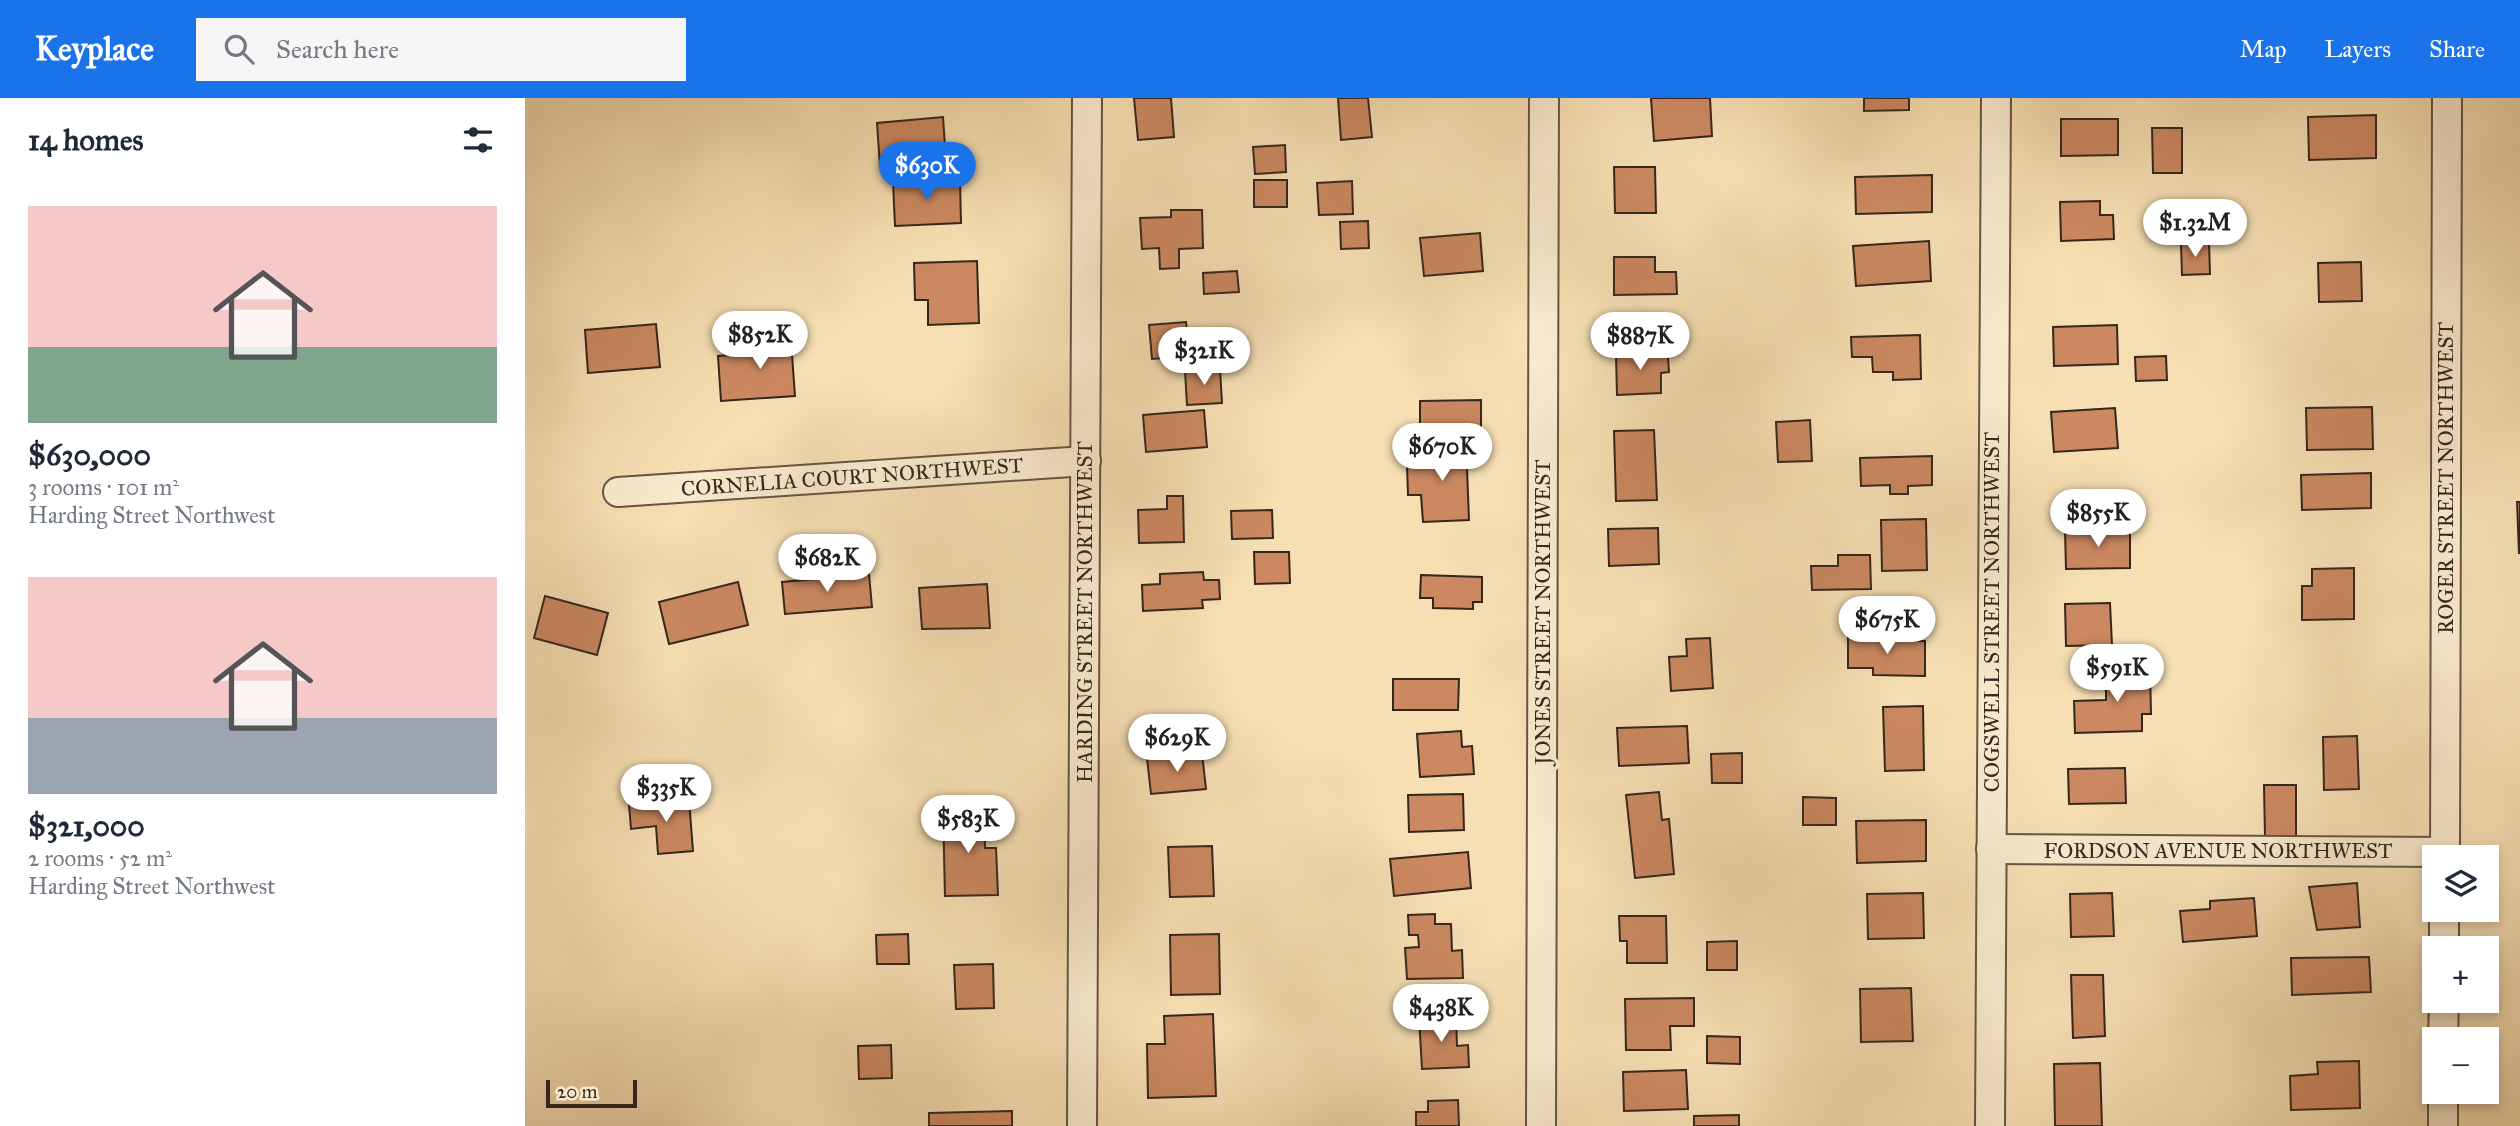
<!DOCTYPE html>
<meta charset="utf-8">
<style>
:root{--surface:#fff;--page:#f6f6f7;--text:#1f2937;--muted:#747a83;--accent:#1a73e8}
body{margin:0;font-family:"IM FELL Great Primer",serif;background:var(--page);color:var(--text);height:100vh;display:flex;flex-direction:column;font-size:26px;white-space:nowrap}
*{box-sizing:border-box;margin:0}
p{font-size:23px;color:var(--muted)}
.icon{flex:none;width:38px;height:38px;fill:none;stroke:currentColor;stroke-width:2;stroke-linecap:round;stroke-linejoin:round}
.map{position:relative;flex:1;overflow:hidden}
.panel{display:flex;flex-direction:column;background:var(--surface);width:525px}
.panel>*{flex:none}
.buttons{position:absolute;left:1897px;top:747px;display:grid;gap:14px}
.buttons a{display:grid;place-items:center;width:77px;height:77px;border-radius:0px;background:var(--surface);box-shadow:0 4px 10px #0003;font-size:35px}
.scale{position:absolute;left:21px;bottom:18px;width:91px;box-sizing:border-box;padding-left:7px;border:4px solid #36271d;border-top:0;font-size:19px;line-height:24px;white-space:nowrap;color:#36271d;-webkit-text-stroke:5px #f9eace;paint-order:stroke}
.price{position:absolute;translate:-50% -60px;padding:0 16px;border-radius:24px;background:#fff;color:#222;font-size:23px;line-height:46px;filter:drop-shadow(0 2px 4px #0008)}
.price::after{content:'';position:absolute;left:50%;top:42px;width:21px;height:16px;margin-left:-10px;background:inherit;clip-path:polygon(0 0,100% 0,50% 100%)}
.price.current{background:var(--accent);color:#fff}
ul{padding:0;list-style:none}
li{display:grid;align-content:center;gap:14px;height:371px;padding:0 28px}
li span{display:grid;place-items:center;height:217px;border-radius:0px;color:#555}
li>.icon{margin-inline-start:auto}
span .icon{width:126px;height:126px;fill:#fffc;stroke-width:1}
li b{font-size:30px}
h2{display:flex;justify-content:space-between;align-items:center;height:84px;padding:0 28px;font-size:30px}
header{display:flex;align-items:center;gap:42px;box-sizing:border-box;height:98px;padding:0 35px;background:var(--accent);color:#fff}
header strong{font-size:33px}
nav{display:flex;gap:38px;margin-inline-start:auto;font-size:24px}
.search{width:490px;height:63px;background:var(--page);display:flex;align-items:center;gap:18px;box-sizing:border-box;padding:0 24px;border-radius:0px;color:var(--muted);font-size:26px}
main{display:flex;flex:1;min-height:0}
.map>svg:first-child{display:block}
.building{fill:#cb8861;stroke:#36271d;stroke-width:2}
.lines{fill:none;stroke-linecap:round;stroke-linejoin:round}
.minor-casing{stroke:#665542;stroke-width:32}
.minor{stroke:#f9eace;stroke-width:28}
.labels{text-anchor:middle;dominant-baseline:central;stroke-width:7;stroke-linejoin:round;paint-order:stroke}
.street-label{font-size:21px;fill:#36271d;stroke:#f9eace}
</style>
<header>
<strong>Keyplace</strong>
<div class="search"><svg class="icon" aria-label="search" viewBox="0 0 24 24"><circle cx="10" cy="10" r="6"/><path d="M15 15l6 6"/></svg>Search here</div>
<nav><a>Map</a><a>Layers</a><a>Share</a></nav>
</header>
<main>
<section class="panel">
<h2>14 homes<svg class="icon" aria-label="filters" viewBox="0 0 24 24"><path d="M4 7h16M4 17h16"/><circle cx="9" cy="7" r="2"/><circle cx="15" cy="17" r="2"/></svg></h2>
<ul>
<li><span style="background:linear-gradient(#f6c9c9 65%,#7fa58c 0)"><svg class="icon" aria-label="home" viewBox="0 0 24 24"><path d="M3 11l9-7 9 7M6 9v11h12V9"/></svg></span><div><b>$630,000</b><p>3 rooms · 101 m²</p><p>Harding Street Northwest</p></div></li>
<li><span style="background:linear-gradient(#f6c9c9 65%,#9aa5b1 0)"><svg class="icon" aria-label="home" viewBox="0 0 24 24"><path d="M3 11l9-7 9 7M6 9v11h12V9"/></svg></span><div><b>$321,000</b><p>2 rooms · 52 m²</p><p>Harding Street Northwest</p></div></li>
</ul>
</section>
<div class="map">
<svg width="1995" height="1028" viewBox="0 0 1995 1028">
<rect width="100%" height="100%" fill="#f6dfb3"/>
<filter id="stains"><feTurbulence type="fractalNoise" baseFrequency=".00286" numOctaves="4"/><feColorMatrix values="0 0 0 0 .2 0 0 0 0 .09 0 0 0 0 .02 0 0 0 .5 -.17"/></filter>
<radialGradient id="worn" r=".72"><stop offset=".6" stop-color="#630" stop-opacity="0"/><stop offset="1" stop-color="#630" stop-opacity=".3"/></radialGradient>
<g class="building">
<path d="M609 0H646L649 39 613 42Z"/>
<path d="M813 0H843L847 39 816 42Z"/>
<path d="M1126 0H1185L1187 38 1129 43Z"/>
<path d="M1339 0H1384V12L1339 13Z"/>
<path d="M1851 17V60L1784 62 1783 19Z"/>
<path d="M418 19 420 48 399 50 400 65 355 69 352 25Z"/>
<path d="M1536 21H1593V57L1536 58Z"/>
<path d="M1627 30H1657V75H1628Z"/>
<path d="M760 47 761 74 730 76 728 49Z"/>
<path d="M1089 69H1130L1131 115H1090Z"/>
<path d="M1407 77V114L1331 116 1330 79Z"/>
<path d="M435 81 436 125 370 128 368 84Z"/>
<rect x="729" y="82" width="33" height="27"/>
<path d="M827 83 828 116 794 117 792 85Z"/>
<path d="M1575 103V117H1588L1589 141 1536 143 1535 104Z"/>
<path d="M646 112H677L678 150 654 151V170L635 171 634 150 617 151 615 120 646 119Z"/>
<path d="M843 123 844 150 816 151 815 124Z"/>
<path d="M955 135 958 173 899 178 895 140Z"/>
<path d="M1404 143 1406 183 1331 188 1328 148Z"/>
<path d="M1684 145 1685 176 1657 177 1656 146Z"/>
<path d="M1089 159H1130V174H1151L1152 196 1089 197Z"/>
<path d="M452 163 454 225 403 227V202H390L389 165Z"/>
<path d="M1836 164 1837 203 1794 204 1793 165Z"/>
<path d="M712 173 714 194 679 196 678 175Z"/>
<path d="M661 224 664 258 627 261 624 227Z"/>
<path d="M131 226 135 269 63 275 60 232Z"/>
<path d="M1592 227 1593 266 1529 268 1528 229Z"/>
<path d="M265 229 270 298 196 303 193 258 246 254 244 231Z"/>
<path d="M1395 237 1396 281 1368 282V274H1348L1347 259H1327L1326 239Z"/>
<path d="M1126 248V259H1143L1144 274 1136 275V295L1092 297 1091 257 1105 256 1102 249Z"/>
<path d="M1641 258 1642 282 1611 283 1610 259Z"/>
<path d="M695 271 697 305 662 307 660 273Z"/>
<path d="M956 302V335H895V303Z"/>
<path d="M1847 309 1848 351 1782 352 1781 310Z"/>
<path d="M1590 310 1593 350 1529 354 1526 314Z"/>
<path d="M679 312 682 349 621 354 618 317Z"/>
<path d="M1285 322 1287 363 1253 364 1251 324Z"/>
<path d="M1129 332 1132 402 1091 403 1089 333Z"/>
<path d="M941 345 944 422 898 424 896 397H883L882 367 899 366 898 346Z"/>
<path d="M1407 358V387L1383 388V396H1365V387L1336 388 1335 360Z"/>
<path d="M1846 375V410L1777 412 1776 377Z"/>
<path d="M642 398H658L659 444 614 445 613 412 642 411Z"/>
<path d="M1992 404H1995V455H1994Z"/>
<path d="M747 412 748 440 707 441 706 413Z"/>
<path d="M1401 421 1402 472 1357 473 1356 422Z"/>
<path d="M1133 430 1134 466 1084 468 1083 431Z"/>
<path d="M1605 432V470L1541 471 1540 433Z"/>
<path d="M729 454H764L765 485 730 486Z"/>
<path d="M1313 457H1345L1346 491 1287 492 1286 468H1313Z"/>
<path d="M1829 470V521L1777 522V488H1787V471Z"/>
<path d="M678 474 679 482H694L695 501 677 502 678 510 618 513 617 487 635 486V476Z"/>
<path d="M344 476 347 509 260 516 257 484Z"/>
<path d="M896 477 957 479V504H948V511L908 510V500H895Z"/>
<path d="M213 484 223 527 144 546 134 504Z"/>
<path d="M462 486 465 530 397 531 394 490Z"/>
<path d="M20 498 83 515 72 557 9 540Z"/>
<path d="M1585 505 1587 547 1541 548 1540 506Z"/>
<path d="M1323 536H1343V543H1400V578L1348 577V570H1323Z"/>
<path d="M1185 540 1188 590 1146 593 1144 559 1162 558 1161 541Z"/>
<path d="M1625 571 1626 616H1617V633L1550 635 1549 603 1581 602V572Z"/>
<path d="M868 581H934L933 612H868Z"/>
<path d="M1398 608 1399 672 1360 673 1358 609Z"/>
<path d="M1162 628 1164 665 1094 668 1092 630Z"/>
<path d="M936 633 937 649 947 648 949 676 895 679 892 636Z"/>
<path d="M1832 638 1834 691 1799 692 1798 639Z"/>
<path d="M677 655 681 691 626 696 622 660Z"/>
<path d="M1217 655V685H1187L1186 656Z"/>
<path d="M1600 670 1601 705 1544 706 1543 671Z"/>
<path d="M1739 687H1771V738H1740Z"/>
<path d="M1134 694 1137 722 1144 721 1149 776 1110 780 1101 697Z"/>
<path d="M938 696 939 732 884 734 883 697Z"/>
<path d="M1278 699 1311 700V727H1278Z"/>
<path d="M164 702 168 753 133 756 131 728 106 731 104 706Z"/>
<path d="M459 710 460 750H471L473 797 420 798 418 711Z"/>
<path d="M1401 722V763L1332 765 1331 723Z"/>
<path d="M687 748 689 798 645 799 643 749Z"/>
<path d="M943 754 946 790 869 798 865 761Z"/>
<path d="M1832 785 1835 829 1792 832 1784 789Z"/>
<path d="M1398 795 1399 840 1343 841 1342 796Z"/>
<path d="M1587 795 1589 838 1546 839 1545 796Z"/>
<path d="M1729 800 1732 838 1658 844 1655 813 1685 811V803Z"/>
<path d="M910 816V826H926L927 853 937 852 938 880 882 881 880 850 894 849 893 837H884L883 817Z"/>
<path d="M1094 818H1141L1142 865H1102V843H1095Z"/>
<path d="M383 836 384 866H352L351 837Z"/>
<path d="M694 836 695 896 646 897 645 837Z"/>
<path d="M1212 843V872H1182V844Z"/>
<path d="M1844 859 1846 894 1767 897 1766 860Z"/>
<path d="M468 866 469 910 431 911 429 867Z"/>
<path d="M1546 877H1578L1580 938 1548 940Z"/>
<path d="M1386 890 1388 943 1336 944 1335 891Z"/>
<path d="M1169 900V928H1145L1146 952H1101L1100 901Z"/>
<path d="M688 916 691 998 623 1000 622 946H640L639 918Z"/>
<path d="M931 918 932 948 943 947 944 969 897 971 894 919Z"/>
<path d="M1182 938 1215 939V966L1182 965Z"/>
<path d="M366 947 367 980 334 981 333 948Z"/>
<path d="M1834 963 1835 1010 1766 1012 1765 978 1793 976 1792 964Z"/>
<path d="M1575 965 1577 1028H1530L1529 966Z"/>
<path d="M1161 972 1163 1011 1099 1013 1098 974Z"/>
<path d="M933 1002 934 1028H891V1014H903V1003Z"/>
<path d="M487 1013V1028H404V1015Z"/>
<path d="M1214 1017V1028H1169V1018Z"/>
</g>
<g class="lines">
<g class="minor-casing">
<g id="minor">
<path d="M93 394 561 363"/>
<path d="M1466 751 1920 754"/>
<path d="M1920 760 1922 0"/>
<path d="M1919 850V812"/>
<path d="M1918 942 1919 903"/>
<path d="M557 1028 562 0"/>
<path d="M1016 1028 1019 0"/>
<path d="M1465 1028 1471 0"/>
<path d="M1918 1028V994"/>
</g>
</g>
<use href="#minor" class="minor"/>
</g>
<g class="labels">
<g class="street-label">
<text transform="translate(327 379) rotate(-4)">CORNELIA COURT NORTHWEST</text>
<text transform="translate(1921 380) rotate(-90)">ROGER STREET NORTHWEST</text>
<text transform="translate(560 514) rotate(-90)">HARDING STREET NORTHWEST</text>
<text transform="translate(1018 514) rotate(-90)">JONES STREET NORTHWEST</text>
<text transform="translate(1467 514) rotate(-90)">COGSWELL STREET NORTHWEST</text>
<text x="1693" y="753">FORDSON AVENUE NORTHWEST</text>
</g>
</g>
<rect width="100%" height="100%" filter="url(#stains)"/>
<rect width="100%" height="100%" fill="url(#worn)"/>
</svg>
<div class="buttons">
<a><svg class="icon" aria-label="layers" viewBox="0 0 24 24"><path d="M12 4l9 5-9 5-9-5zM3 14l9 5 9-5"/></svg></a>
<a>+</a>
<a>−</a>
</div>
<div class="scale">20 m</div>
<b class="price current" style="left:402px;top:104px">$630K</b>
<b class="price" style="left:1670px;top:161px">$1.32M</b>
<b class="price" style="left:235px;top:273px">$852K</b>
<b class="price" style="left:1115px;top:274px">$887K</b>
<b class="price" style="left:679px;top:289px">$321K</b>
<b class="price" style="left:917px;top:385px">$670K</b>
<b class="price" style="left:1573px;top:451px">$855K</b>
<b class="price" style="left:302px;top:496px">$682K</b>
<b class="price" style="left:1362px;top:558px">$675K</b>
<b class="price" style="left:1592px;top:606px">$591K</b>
<b class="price" style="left:652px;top:676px">$629K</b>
<b class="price" style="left:141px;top:726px">$335K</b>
<b class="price" style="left:443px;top:757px">$583K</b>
<b class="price" style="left:916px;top:946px">$438K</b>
</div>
</main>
